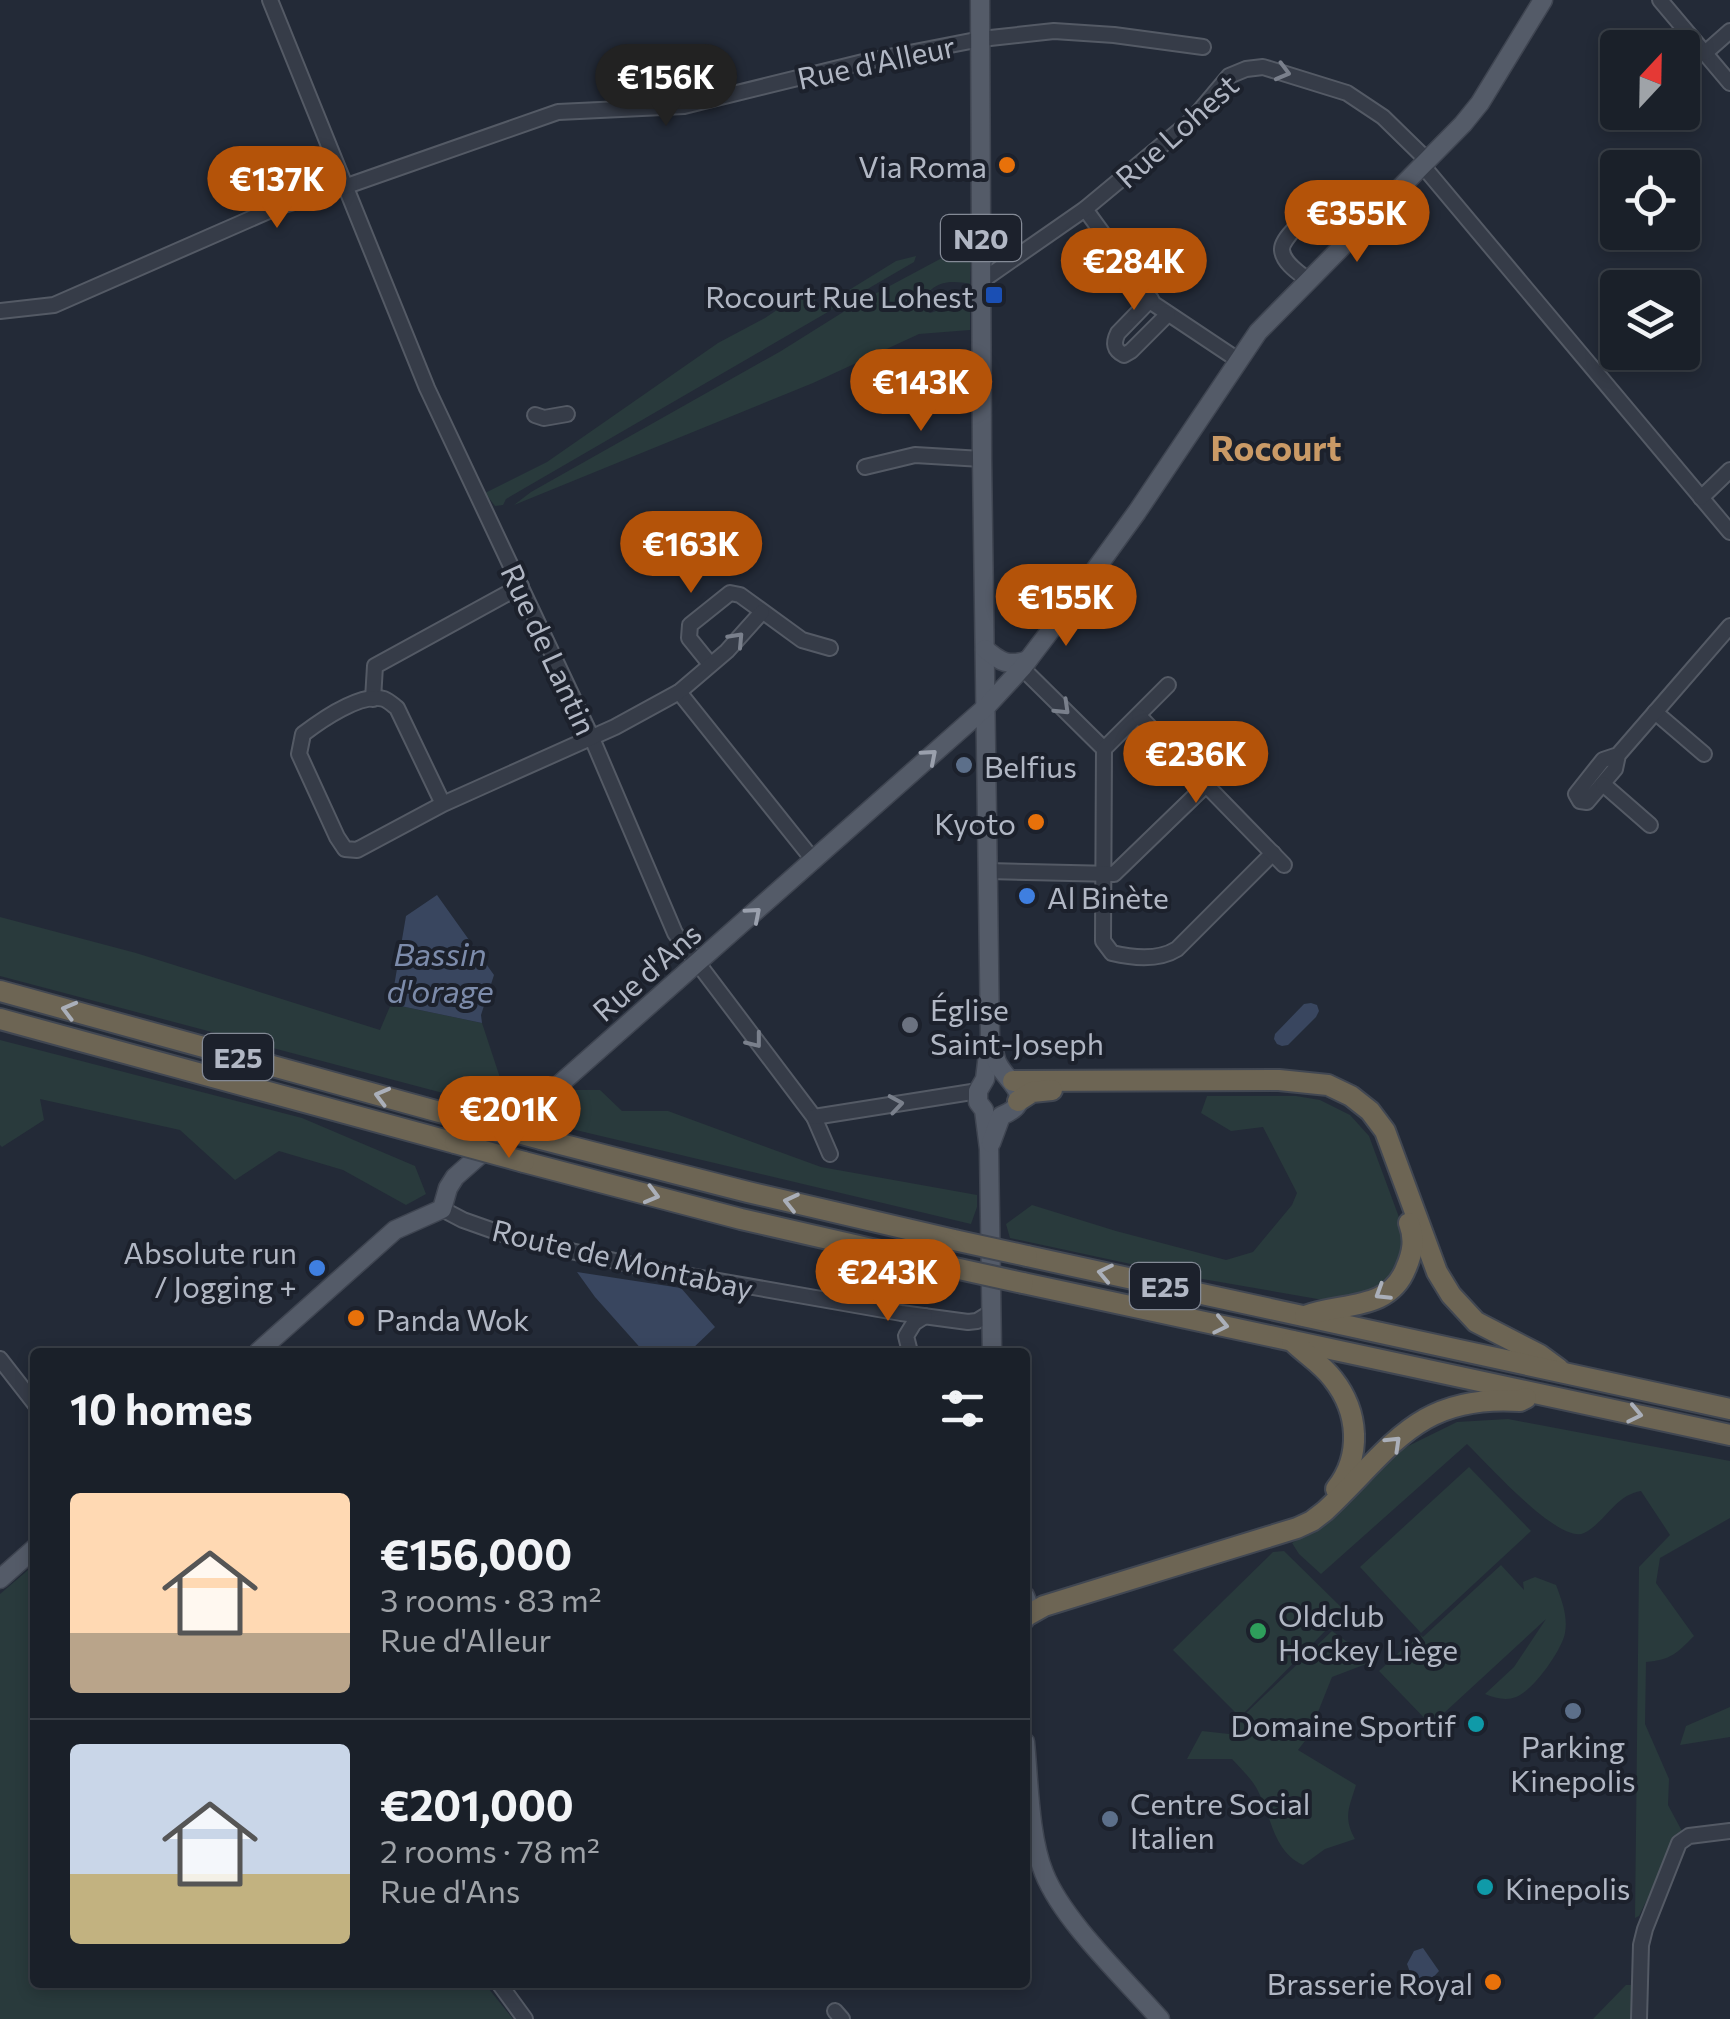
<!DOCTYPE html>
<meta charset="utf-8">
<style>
:root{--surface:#1a2029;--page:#232831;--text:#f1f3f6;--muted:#9fa3a8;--line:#383e46;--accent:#b45309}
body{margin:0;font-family:Commissioner,sans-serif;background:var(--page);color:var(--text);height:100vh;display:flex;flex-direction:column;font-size:38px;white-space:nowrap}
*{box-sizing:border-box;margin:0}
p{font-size:32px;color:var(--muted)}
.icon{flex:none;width:55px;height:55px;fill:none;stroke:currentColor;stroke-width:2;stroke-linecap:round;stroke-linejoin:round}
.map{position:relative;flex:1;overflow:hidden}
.details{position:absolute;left:30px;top:1348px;width:1000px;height:640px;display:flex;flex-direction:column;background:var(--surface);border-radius:10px;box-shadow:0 5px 15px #0003,0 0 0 2px var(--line)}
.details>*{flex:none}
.needle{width:65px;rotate:22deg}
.tools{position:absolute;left:1600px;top:30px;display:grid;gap:20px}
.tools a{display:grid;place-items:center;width:100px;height:100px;border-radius:10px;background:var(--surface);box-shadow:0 5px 15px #0003,0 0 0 2px var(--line);font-size:50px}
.price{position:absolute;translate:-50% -85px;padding:0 22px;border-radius:35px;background:var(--accent);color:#fff;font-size:32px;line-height:65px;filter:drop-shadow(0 2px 5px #0008)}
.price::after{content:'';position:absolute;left:50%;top:60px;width:30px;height:22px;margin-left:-15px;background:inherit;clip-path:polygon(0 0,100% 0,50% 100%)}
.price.on{background:#222;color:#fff}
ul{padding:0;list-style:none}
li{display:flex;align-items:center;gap:30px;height:250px;padding:0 40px}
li+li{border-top:2px solid var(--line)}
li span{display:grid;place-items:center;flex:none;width:280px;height:200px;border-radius:10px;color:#555}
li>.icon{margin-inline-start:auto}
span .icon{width:120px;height:120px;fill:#fffc;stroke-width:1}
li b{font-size:42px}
h2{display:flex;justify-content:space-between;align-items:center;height:120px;padding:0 40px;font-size:42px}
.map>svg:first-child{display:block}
.green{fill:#293a3c}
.water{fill:#39465f}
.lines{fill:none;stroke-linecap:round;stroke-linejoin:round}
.minor-casing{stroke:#545a65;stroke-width:18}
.major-casing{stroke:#3f4551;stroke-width:21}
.highway-casing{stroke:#414752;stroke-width:24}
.minor{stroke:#363c48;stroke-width:14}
.major{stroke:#545b68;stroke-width:18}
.highway{stroke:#6d6554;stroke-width:20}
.highway-bridge-casing{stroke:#414752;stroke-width:24;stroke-linecap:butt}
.highway-bridge{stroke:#6d6554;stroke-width:20}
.oneway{stroke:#7a808c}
.oneway2{stroke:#9aa0ad}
.oneway3{stroke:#aaafb9}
.food-dot{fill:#e8710a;stroke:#1c212c;stroke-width:4}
.transit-dot{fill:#1a4fb4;stroke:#1c212c;stroke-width:4}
.service-dot{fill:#5c6f8a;stroke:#1c212c;stroke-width:4}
.shop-dot{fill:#3f7fe0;stroke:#1c212c;stroke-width:4}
.worship-dot{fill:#6b7280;stroke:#1c212c;stroke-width:4}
.leisure-dot{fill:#2e9e5b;stroke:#1c212c;stroke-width:4}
.culture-dot{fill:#0f9aa8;stroke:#1c212c;stroke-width:4}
.labels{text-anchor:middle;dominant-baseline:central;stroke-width:8;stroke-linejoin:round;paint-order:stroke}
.shield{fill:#1c212c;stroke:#848a96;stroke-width:2.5}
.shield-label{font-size:28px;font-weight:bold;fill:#b1b7c4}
.street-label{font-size:30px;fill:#b1b7c4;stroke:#1c212c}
.poi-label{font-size:30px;fill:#b1b7c4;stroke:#1c212c;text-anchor:start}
.water-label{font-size:32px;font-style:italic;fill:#7c8baa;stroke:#1c212c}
.quarter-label{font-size:35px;font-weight:bold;fill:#ca9a66;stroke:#1c212c}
</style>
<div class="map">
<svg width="1730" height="2019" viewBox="0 0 1730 2019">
<rect width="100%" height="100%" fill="#232a37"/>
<g class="green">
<path d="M971 238 970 284C946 279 930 283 919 307L930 313C945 309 956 300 970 308V330L919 334 813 383 514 505 531 492 781 351 856 304 955 251Z"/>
<path d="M916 256 914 262 506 499 503 505 495 506 485 493 547 462 718 343 765 318 808 289 820 308 896 261Z"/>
<path d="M0 917 136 953 380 1030 391 1004 482 1023 511 1111 0 976Z"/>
<path d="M0 1040 302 1118 415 1166 426 1194 406 1205 343 1170 279 1151 235 1180 180 1130 40 1099 44 1120 2 1147 0 1145Z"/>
<path d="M564 1090H600L622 1111H668L821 1167 977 1195V1207L971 1224 542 1122Z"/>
<path d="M1207 1096H1296L1320 1100 1350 1115 1369 1136 1407 1239 1396 1274 1352 1305 1191 1277 1010 1238 1006 1224 1032 1205 1116 1231 1226 1260 1253 1252 1292 1205 1297 1193 1263 1127 1231 1131 1201 1113Z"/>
<path d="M1508 1419 1730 1461V1518L1660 1558 1656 1583 1694 1636C1677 1653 1671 1660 1646 1662L1645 1724 1669 1779 1668 1805 1683 1833 1677 1838 1639 1916 1635 1918 1639 1567 1670 1535 1641 1491C1615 1495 1605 1523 1584 1533 1559 1545 1486 1462 1467 1444L1321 1574 1299 1554 1292 1543 1309 1533 1402 1449 1457 1422Z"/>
<path d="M1469 1467 1531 1531 1421 1633 1360 1567Z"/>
<path d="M1284 1551 1343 1609V1613L1240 1717 1173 1650 1273 1552Z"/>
<path d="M35 1564V1982L484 1983 513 2019H0V1594Z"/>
<path d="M1501 1565 1524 1590 1523 1582 1535 1577 1556 1585C1562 1601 1568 1616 1565 1633 1562 1650 1533 1691 1516 1697 1506 1701 1495 1698 1485 1694L1514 1667 1546 1619 1431 1725 1379 1671 1419 1634 1423 1637Z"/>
<path d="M1332 1631 1374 1661 1332 1677 1308 1737 1298 1750 1356 1785C1349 1808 1343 1817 1355 1839L1325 1849 1303 1865C1273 1851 1272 1818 1258 1791 1252 1779 1241 1769 1232 1759H1187L1202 1731 1229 1734 1242 1717Z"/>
<path d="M1730 1707V1737L1680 1745 1686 1726Z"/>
<path d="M1626 1985H1633L1631 2019H1593Z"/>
</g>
<g class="water">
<path d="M437 895 494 975 481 1015 482 1023 391 1004 406 916Z"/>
<path d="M1311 1003 1317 1005 1319 1011 1316 1017 1288 1045 1282 1046 1277 1044 1274 1039 1275 1034 1304 1004Z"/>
<path d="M577 1272 681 1288 715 1327 689 1352H644L595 1297Z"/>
<path d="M1423 1948 1439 1971C1431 1981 1421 1984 1411 1975L1407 1964 1414 1951Z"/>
</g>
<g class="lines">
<g class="minor-casing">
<g id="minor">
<path d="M270 0 427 388 591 736 675 933 814 1117 830 1154"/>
<path d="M1660 0 1730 83"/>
<path d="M1705 53 1730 31"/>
<path d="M1423 166 1730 532"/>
<path d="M1085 209 1154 304 1238 360"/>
<path d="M983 280 1085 209 1191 121 1229 76 1246 69 1263 67 1347 93 1383 117 1428 161"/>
<path d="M1308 280C1299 273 1283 263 1282 250 1281 239 1308 213 1319 214 1331 215 1342 230 1351 237"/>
<path d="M1151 299 1118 333C1113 343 1114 350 1124 355L1131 351 1168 314"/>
<path d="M0 311 54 305 280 206 344 187 558 112 684 106 863 62 981 39 1054 31 1114 35 1203 47"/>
<path d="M535 415 544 418 567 414"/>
<path d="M865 467 915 455 982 459"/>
<path d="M1701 498 1730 470"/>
<path d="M710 664 689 638 690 625 730 593 740 595 802 640 830 648"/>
<path d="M1022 668 1104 749"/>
<path d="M1168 685 1104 749 1103 941 1112 953C1133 958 1158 961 1177 949L1273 853"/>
<path d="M679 692 814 861"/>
<path d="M373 699 375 666 521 586"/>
<path d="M1655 712 1704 754"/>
<path d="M1139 716 1284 865"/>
<path d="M1618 755 1603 760 1576 794 1580 801 1587 802 1615 769 1618 755 1730 626"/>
<path d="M1603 784 1650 825"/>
<path d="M443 804 397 708C393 705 389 701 384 699 361 692 320 721 303 734L299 754 337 837 345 849 357 850 443 804 615 727 679 692 727 651 762 612"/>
<path d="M988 871 1114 874 1206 785"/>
<path d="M814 1117 978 1091"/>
<path d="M442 1209 463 1220 514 1238 650 1269 901 1313 968 1322 977 1321 990 1313"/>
<path d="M910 1352 906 1336 914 1323 925 1316"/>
<path d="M0 1359 35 1404"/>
<path d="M498 1982 525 2019"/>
<path d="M835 2011 842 2019"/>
<path d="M1639 2019 1641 1945 1645 1929 1679 1843 1689 1836 1730 1831"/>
</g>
</g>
<g class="major-casing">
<g id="major">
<path d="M980 0 982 459 990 1037 985 1079 978 1091V1102L984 1110 989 1149 992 1352"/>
<path d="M985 649C1000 662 1009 667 1028 660"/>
<path d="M991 1143 1001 1116C1040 1100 1006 1081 998 1064 996 1061 994 1051 993 1047"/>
<path d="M258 1352 395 1230 442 1209 448 1188 455 1177 986 707 1022 668 1066 610 1137 512 1258 332 1463 124 1480 103 1543 0"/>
<path d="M0 1579 35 1548"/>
<path d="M1025 1596 1029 1606 1025 1620"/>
<path d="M1025 1742C1029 1781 1029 1836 1044 1873 1063 1921 1125 1979 1160 2019"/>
</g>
</g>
<g class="highway-casing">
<g id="highway">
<path d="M0 991 476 1122"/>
<path d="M0 1019 455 1143"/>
<path d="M1013 1081 1279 1080 1328 1085 1351 1096 1370 1111 1385 1131 1437 1272 1451 1295 1476 1322 1540 1355 1559 1369"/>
<path d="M1018 1101 1032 1092 1052 1090"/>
<path d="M541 1139 748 1192 954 1240"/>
<path d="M524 1162 741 1219 950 1267"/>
<path d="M1027 1256 1730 1409"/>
<path d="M1023 1283 1730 1435"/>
<path d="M1305 1316C1341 1302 1389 1312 1406 1268 1413 1252 1415 1239 1409 1223"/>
<path d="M1292 1341C1305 1354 1322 1364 1333 1379 1359 1412 1362 1456 1336 1489"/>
<path d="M1028 1615 1044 1606 1297 1528 1312 1521 1325 1511C1392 1448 1417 1394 1520 1401L1526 1398"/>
</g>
</g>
<use href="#minor" class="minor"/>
<use href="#major" class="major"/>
<use href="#highway" class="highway"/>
<g class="highway-bridge-casing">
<g id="highway-bridge">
<path d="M476 1122 541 1139"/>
<path d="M455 1143 524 1162"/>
<path d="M954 1240 1027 1256"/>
<path d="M950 1267 1023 1283"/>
</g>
</g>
<use href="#highway-bridge" class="highway-bridge"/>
</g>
<defs><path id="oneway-chevron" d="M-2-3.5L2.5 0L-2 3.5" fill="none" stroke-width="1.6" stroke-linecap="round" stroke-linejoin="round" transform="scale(2.5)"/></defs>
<g class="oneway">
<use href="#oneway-chevron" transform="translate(1283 72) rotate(15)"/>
<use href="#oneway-chevron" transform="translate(737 639) rotate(-47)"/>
<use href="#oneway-chevron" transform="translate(1063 708) rotate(44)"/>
<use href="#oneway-chevron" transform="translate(755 1041) rotate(52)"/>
<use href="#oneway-chevron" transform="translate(896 1104) rotate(-9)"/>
</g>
<g class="oneway2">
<use href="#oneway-chevron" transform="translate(930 756) rotate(-41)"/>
<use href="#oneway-chevron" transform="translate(754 914) rotate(-41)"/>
</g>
<g class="oneway3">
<use href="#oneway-chevron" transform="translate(69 1010) rotate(-165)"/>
<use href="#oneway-chevron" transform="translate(382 1096) rotate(-165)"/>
<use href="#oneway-chevron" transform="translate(652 1195) rotate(15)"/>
<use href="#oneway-chevron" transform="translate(791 1202) rotate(-167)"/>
<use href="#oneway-chevron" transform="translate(1105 1273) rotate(-168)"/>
<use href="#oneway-chevron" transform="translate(1382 1293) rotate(148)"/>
<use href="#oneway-chevron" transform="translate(1221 1325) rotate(12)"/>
<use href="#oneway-chevron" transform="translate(1635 1414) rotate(12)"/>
<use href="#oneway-chevron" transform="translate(1394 1443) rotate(-44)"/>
</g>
<g class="food-dot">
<circle cx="1007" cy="165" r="10"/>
<circle cx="1036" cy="822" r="10"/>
<circle cx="356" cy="1318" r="10"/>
<circle cx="1493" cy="1982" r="10"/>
</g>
<rect class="transit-dot" x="984" y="285" width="20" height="20" rx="5"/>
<g class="service-dot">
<circle cx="964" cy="765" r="10"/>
<circle cx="1573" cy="1711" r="10"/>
<circle cx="1110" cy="1819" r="10"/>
</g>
<g class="shop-dot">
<circle cx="1027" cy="896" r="10"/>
<circle cx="317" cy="1268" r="10"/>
</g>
<circle class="worship-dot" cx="910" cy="1025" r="10"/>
<circle class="leisure-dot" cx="1258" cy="1631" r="10"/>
<g class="culture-dot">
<circle cx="1476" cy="1724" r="10"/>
<circle cx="1485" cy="1887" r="10"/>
</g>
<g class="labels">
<g class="shield">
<rect x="941" y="215" width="80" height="46" rx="8"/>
<rect x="203" y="1034" width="70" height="46" rx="8"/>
<rect x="1130" y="1263" width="70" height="46" rx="8"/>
</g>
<g class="shield-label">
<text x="981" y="238">N20</text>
<text x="238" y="1057">E25</text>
<text x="1165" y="1286">E25</text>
</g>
<g class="street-label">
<text transform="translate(876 61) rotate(-12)">Rue d'Alleur</text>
<text transform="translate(1176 130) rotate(-42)">Rue Lohest</text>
<text transform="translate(550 649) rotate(65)">Rue de Lantin</text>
<text transform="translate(646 971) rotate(-41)">Rue d'Ans</text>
<text transform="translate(623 1258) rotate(13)">Route de Montabay</text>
</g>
<g class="poi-label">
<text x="987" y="165" text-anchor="end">Via Roma</text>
<text x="974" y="295" text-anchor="end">Rocourt Rue Lohest</text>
<text x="984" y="765">Belfius</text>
<text x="1016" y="822" text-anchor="end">Kyoto</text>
<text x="1047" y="896">Al Binète</text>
<text x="930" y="1008">Église<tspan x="930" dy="34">Saint-Joseph</tspan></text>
<text x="297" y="1251" text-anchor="end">Absolute run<tspan x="297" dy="34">/ Jogging +</tspan></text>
<text x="376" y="1318">Panda Wok</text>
<text x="1278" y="1614">Oldclub<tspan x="1278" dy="34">Hockey Liège</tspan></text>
<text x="1456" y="1724" text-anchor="end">Domaine Sportif</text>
<text x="1573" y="1745" text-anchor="middle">Parking<tspan x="1573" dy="34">Kinepolis</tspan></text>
<text x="1130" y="1802">Centre Social<tspan x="1130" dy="34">Italien</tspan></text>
<text x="1505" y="1887">Kinepolis</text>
<text x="1473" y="1982" text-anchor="end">Brasserie Royal</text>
</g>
<g class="water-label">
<text x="440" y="953">Bassin<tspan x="440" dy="37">d'orage</tspan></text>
</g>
<g class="quarter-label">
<text x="1276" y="446">Rocourt</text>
</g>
</g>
</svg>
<div class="tools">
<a><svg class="needle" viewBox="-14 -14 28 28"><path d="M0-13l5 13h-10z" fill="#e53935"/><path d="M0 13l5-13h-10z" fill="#9fa3a8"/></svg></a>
<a><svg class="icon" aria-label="locate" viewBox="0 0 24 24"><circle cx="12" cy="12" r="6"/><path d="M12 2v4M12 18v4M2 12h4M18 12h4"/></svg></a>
<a><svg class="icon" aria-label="layers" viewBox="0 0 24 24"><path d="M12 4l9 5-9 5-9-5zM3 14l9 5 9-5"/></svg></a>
</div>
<b class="price on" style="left:666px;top:129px">€156K</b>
<b class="price" style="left:277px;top:231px">€137K</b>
<b class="price" style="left:1357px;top:265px">€355K</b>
<b class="price" style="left:1134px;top:313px">€284K</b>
<b class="price" style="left:921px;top:434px">€143K</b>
<b class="price" style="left:691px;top:596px">€163K</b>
<b class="price" style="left:1066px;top:649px">€155K</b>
<b class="price" style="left:1196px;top:806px">€236K</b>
<b class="price" style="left:509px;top:1161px">€201K</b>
<b class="price" style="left:888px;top:1324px">€243K</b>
<section class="details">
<h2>10 homes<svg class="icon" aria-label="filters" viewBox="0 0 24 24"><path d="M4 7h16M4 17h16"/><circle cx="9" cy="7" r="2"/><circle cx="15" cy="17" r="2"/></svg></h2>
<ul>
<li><span style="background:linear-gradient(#ffd9b3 70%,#b9a48a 0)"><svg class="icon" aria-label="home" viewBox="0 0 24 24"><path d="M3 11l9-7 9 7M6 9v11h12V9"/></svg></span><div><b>€156,000</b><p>3 rooms · 83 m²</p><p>Rue d'Alleur</p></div></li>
<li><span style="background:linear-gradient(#c9d6e8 65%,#c2b280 0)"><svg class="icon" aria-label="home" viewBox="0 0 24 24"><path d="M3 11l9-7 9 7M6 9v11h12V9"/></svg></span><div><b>€201,000</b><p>2 rooms · 78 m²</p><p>Rue d'Ans</p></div></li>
</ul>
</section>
</div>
